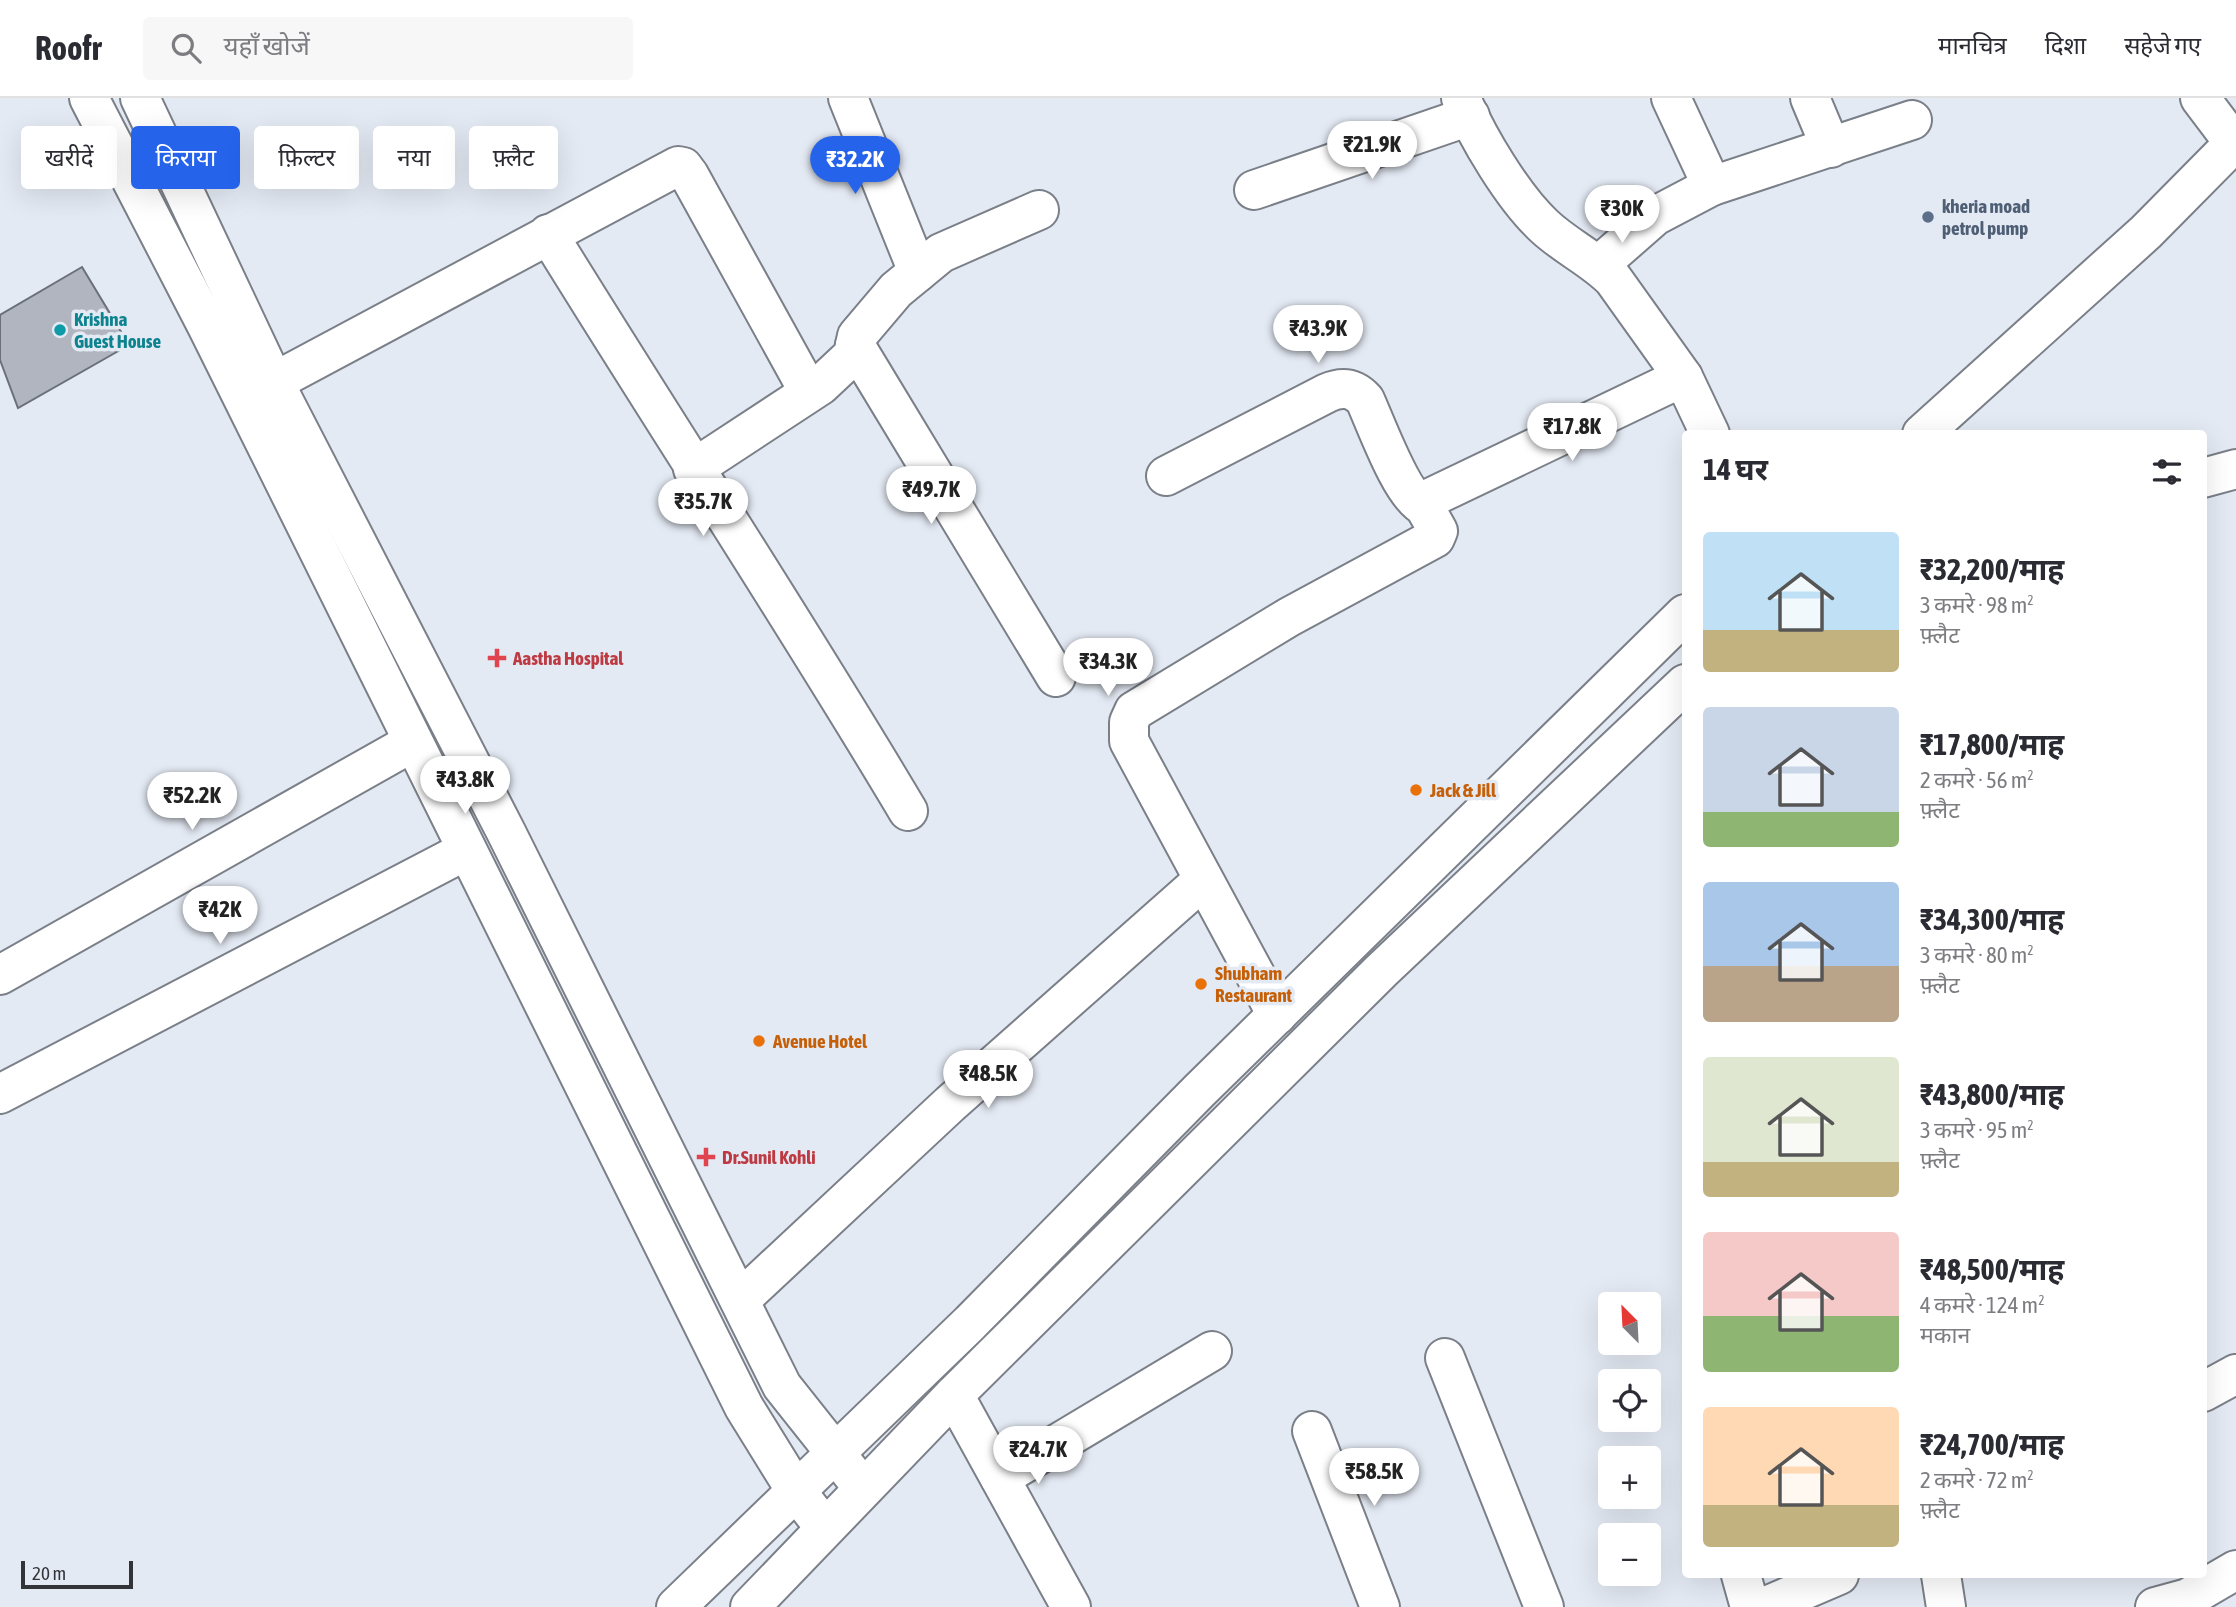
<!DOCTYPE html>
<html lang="hi">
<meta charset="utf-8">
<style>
:root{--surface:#fff;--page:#f7f7f7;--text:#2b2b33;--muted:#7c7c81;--line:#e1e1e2;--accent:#2563eb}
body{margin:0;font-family:"Asap Condensed","Noto Sans Devanagari",sans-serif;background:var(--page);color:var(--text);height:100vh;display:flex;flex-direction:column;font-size:26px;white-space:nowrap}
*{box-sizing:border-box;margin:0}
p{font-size:23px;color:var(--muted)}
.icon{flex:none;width:38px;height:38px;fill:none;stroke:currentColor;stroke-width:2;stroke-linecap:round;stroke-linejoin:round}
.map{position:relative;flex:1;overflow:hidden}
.drawer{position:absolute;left:1682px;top:332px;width:525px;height:1148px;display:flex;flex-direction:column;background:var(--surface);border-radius:7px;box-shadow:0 7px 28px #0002}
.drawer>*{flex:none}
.banner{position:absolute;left:21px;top:28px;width:665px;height:63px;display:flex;gap:14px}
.needle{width:46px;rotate:336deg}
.buttons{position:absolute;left:1598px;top:1194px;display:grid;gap:14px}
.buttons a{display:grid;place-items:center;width:63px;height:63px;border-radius:7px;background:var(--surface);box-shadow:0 7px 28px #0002;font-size:35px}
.scale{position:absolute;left:21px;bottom:18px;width:112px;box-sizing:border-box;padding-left:7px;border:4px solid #323438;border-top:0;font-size:19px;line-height:24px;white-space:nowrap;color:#323438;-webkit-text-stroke:5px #e4eaf4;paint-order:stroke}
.price{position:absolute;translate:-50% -60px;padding:0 16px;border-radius:24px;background:#fff;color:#222;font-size:23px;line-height:46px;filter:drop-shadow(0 2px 4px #0008)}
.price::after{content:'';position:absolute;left:50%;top:42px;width:21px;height:16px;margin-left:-10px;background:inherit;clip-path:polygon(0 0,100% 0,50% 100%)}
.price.current{background:var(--accent);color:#fff}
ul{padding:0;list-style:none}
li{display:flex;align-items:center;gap:21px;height:175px;padding:0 21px}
li span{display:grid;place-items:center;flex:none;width:196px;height:140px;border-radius:7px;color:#555}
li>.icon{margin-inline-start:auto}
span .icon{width:84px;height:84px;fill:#fffc;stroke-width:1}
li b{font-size:30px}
h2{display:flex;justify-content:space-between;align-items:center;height:84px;padding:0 21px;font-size:30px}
.chip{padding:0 24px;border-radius:7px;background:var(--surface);box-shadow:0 7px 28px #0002;font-size:24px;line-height:63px}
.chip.current{background:var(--accent);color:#fff}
header{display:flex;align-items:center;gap:42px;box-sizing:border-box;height:98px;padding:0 35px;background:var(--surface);border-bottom:2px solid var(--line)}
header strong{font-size:33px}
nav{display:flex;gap:38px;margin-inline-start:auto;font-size:24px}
.search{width:490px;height:63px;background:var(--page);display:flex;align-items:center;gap:18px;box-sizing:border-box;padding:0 24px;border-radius:7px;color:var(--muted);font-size:26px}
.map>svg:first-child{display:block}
.building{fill:#b0b5bf;stroke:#6b7078;stroke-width:2}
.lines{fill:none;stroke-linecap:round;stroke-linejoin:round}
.minor-casing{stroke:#7a7f88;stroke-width:42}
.major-casing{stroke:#7a7f88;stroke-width:42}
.minor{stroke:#fff;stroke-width:38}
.major{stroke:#fff;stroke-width:38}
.service-dot{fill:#5c6f8a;stroke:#e4eaf4;stroke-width:2.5}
.culture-dot{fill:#0f9aa8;stroke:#e4eaf4;stroke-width:2.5}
.health-dot{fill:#e0444e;stroke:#e4eaf4;stroke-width:2.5}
.food-dot{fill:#e8710a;stroke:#e4eaf4;stroke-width:2.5}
.labels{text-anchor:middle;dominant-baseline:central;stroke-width:7;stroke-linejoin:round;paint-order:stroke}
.service-label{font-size:19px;font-weight:bold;fill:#4e5e75;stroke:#e4eaf4;text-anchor:start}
.culture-label{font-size:19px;font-weight:bold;fill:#0d838f;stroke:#e4eaf4;text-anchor:start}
.health-label{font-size:19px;font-weight:bold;fill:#be3a42;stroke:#e4eaf4;text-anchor:start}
.food-label{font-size:19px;font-weight:bold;fill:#c56008;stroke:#e4eaf4;text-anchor:start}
</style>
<header>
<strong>Roofr</strong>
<div class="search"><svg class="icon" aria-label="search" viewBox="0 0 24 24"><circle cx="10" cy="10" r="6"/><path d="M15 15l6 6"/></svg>यहाँ खोजें</div>
<nav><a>मानचित्र</a><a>दिशा</a><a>सहेजे गए</a></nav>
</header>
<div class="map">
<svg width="2236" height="1509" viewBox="0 0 2236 1509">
<rect width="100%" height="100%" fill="#e4eaf4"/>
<path class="building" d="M82 169 129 247 18 310 0 262V217Z"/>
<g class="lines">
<g class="minor-casing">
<g id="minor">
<path d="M89 0 207 228 744 1309 796 1393 825 1430"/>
<path d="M140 0 274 284 506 734 782 1288 863 1390"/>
<path d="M848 0 918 174"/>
<path d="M1461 0C1477 39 1513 99 1544 128 1565 148 1592 160 1613 181L1683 279 1710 336"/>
<path d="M1671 0 1712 88"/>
<path d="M1810 0 1831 50"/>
<path d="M2200 0 2234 45"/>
<path d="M1254 92 1470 18"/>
<path d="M548 136C667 329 792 518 908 713"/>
<path d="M1599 167 1655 118 1712 88 1912 22"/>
<path d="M855 247 1056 579"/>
<path d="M274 284 678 68 683 69 689 77 809 294"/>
<path d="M693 371 821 287 853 257 857 238 896 192 941 155 1039 112"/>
<path d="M1166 378 1327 295C1343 288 1354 290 1365 302 1376 326 1402 399 1424 408"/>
<path d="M2203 380 2236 371"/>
<path d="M0 877 413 644"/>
<path d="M1277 917 1129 643V624L1134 613 1289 519 1435 440 1438 433 1424 408 1428 401 1683 279"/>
<path d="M0 996 467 752"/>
<path d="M740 1202 950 1006 1202 783"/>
<path d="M1445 1260 1544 1509"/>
<path d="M2203 1294 2236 1276"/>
<path d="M954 1297 1071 1509"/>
<path d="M1312 1333 1380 1509"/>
<path d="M1000 1380 1212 1253"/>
<path d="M1741 1477 1750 1509"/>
<path d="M1941 1477 1946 1509"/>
<path d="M1764 1509 1839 1477"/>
<path d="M2155 1509 2188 1500 2236 1472"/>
</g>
</g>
<g class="major-casing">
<g id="major">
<path d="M1922 336 2146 134 2236 43"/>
<path d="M676 1509 970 1225 1199 993 1685 516"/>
<path d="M750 1509 954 1297 1381 873 1685 586"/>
</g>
</g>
<use href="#minor" class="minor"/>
<use href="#major" class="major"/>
</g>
<circle class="service-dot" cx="1928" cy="119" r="7"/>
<circle class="culture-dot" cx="60" cy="232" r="7"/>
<g class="health-dot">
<path d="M493.5 549.5h7v7h7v7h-7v7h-7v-7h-7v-7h7z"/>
<path d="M702.5 1048.5h7v7h7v7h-7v7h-7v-7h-7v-7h7z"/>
</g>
<g class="food-dot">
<circle cx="1416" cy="692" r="7"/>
<circle cx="1201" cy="886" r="7"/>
<circle cx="759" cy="943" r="7"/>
</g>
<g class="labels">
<g class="service-label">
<text x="1942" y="108">kheria moad<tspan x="1942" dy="22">petrol pump</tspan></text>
</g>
<g class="culture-label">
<text x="74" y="221">Krishna<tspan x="74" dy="22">Guest House</tspan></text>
</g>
<g class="health-label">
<text x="513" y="560">Aastha Hospital</text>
<text x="722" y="1059">Dr.Sunil Kohli</text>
</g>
<g class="food-label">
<text x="1430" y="692">Jack &amp; Jill</text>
<text x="1215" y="875">Shubham<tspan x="1215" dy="22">Restaurant</tspan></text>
<text x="773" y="943">Avenue Hotel</text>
</g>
</g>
</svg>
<div class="buttons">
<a><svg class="needle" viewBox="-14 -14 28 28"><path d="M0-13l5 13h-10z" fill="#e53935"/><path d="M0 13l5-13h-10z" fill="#7c7c81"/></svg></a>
<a><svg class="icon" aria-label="locate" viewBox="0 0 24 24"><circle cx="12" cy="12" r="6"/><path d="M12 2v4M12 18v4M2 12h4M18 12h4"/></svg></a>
<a>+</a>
<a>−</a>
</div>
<div class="scale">20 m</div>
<b class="price" style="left:1372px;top:83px">₹21.9K</b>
<b class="price current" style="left:855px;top:98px">₹32.2K</b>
<b class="price" style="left:1622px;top:147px">₹30K</b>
<b class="price" style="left:1318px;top:267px">₹43.9K</b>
<b class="price" style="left:1572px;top:365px">₹17.8K</b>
<b class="price" style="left:931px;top:428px">₹49.7K</b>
<b class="price" style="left:703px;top:440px">₹35.7K</b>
<b class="price" style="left:1108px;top:600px">₹34.3K</b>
<b class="price" style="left:465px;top:718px">₹43.8K</b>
<b class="price" style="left:192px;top:734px">₹52.2K</b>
<b class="price" style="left:220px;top:848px">₹42K</b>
<b class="price" style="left:988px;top:1012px">₹48.5K</b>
<b class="price" style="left:1038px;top:1388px">₹24.7K</b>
<b class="price" style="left:1374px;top:1410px">₹58.5K</b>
<div class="banner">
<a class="chip">खरीदें</a>
<a class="chip current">किराया</a>
<a class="chip">फ़िल्टर</a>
<a class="chip">नया</a>
<a class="chip">फ़्लैट</a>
</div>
<section class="drawer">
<h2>14 घर<svg class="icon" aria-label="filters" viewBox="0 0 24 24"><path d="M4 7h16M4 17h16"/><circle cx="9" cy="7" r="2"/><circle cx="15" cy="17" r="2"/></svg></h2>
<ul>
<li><span style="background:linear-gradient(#bfe0f5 70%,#c2b280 0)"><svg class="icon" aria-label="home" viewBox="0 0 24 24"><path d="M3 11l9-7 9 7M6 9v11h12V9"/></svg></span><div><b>₹32,200/माह</b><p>3 कमरे · 98 m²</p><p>फ़्लैट</p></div></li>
<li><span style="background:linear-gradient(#c9d6e8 75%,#8fb573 0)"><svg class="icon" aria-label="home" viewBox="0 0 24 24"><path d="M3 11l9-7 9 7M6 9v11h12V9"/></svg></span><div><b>₹17,800/माह</b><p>2 कमरे · 56 m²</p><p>फ़्लैट</p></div></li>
<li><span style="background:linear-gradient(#a9c7e8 60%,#b9a48a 0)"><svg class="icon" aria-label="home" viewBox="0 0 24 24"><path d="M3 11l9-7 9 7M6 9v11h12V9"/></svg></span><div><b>₹34,300/माह</b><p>3 कमरे · 80 m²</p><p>फ़्लैट</p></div></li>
<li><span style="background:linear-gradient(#dfe7d0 75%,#c2b280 0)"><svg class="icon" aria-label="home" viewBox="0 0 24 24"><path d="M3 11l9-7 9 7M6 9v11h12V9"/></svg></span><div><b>₹43,800/माह</b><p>3 कमरे · 95 m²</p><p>फ़्लैट</p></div></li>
<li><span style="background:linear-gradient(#f6c9c9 60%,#8fb573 0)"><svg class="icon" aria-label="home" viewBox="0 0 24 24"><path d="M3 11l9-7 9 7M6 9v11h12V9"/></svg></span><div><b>₹48,500/माह</b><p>4 कमरे · 124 m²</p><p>मकान</p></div></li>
<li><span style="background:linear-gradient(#ffd9b3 70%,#c2b280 0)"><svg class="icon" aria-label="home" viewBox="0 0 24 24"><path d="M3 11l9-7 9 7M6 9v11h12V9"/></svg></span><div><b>₹24,700/माह</b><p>2 कमरे · 72 m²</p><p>फ़्लैट</p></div></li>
</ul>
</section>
</div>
